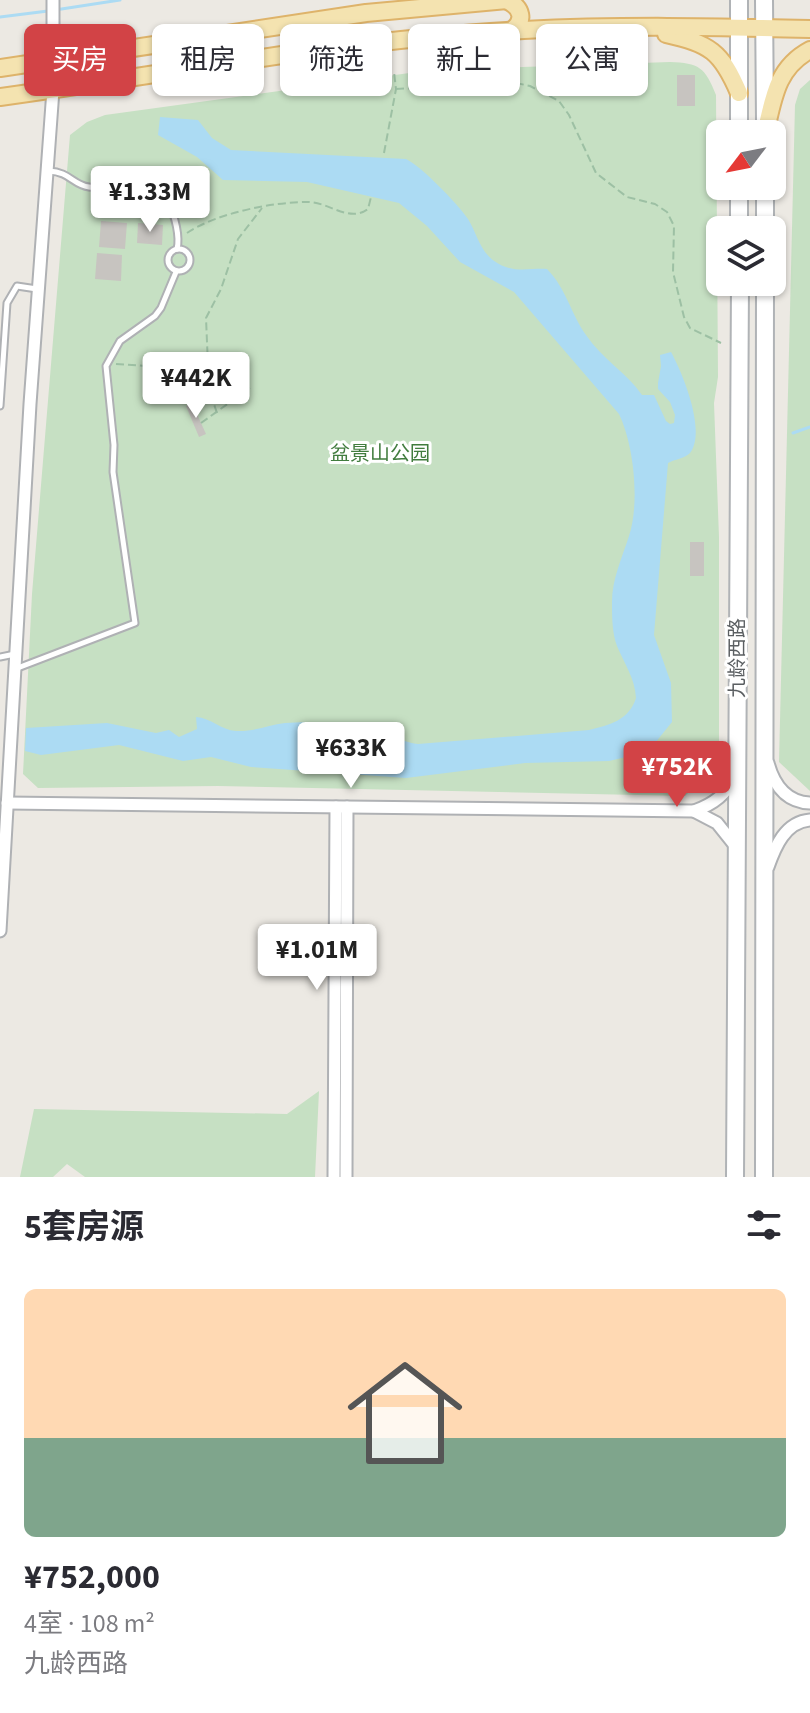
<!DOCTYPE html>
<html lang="zh">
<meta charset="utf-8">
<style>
:root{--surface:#fff;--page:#f2f2f3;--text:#2b2b33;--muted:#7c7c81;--accent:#d24346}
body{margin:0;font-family:"Source Sans 3","Noto Sans SC",sans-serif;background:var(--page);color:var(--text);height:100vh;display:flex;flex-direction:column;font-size:30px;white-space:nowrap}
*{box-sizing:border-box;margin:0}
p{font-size:26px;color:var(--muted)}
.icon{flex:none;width:44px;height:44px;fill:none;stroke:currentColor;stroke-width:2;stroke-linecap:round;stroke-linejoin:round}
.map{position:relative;height:1177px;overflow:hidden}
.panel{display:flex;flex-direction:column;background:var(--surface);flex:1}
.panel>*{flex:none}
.top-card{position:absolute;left:24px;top:24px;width:762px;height:72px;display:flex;gap:16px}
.needle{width:52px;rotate:238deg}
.controls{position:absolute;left:706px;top:120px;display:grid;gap:16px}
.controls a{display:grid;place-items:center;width:80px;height:80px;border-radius:12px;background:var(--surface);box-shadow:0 2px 6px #0004;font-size:40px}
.price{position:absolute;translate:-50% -68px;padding:0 18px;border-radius:8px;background:#fff;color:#222;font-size:26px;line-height:52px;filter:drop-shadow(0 2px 4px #0008)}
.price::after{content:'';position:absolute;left:50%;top:48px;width:24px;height:18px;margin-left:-12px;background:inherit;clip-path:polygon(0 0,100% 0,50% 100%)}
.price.on{background:var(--accent);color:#fff}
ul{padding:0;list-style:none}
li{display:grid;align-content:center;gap:16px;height:424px;padding:0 24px}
li span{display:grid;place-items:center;height:248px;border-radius:12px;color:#555}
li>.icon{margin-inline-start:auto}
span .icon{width:144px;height:144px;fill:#fffc;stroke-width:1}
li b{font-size:34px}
h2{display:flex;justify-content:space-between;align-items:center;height:96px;padding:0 24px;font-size:34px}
.pill{padding:0 28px;border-radius:12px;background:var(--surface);box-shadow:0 2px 6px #0004;font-size:28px;line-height:72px}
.pill.on{background:var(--accent);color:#fff}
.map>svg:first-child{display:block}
.green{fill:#c6e0c3}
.water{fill:#acdbf3}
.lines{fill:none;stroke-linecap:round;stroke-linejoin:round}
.stream{stroke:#acdbf3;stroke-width:3}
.building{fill:#c7c4c0}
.service-casing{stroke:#afb1b4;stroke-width:9}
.minor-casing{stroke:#afb1b4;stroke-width:15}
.secondary-casing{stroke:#b0b3b6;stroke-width:20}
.primary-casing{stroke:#deb36a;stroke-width:20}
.path{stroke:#9dc0a4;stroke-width:2;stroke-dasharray:8 4;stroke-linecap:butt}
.service{stroke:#fff;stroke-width:5}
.minor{stroke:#fff;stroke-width:11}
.secondary{stroke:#fff;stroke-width:16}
.primary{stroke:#f4e3b0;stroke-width:16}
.labels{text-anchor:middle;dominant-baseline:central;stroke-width:6;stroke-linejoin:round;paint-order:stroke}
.park-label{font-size:20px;fill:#427d3f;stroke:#fff}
.street-label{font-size:20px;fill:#5b5f62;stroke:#fff}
</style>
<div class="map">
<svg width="810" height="1177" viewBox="0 0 810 1177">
<rect width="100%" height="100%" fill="#ece9e3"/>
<g class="green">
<path d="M670 62C699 63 705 67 716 95L718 377 714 403 719 537V762L685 796 218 786 38 788 23 774 32 594 70 135 87 122 105 115 431 70Z"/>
<path d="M810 80V791L779 762 795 105 800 89Z"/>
<path d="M319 1091 315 1177H85L67 1164 53 1177H20L34 1109 287 1114Z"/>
</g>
<path class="water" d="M160 117 198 120 212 138 231 150 406 159C421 166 457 203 468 219 478 235 480 254 499 264 515 273 530 268 547 269 566 288 571 314 586 335 602 359 626 372 642 395H654L666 421 670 424 674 423 675 415 670 402 658 389V383L661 366 660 355 671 352C682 372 707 431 690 453 684 459 675 459 668 463L654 635 671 683 672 722 655 743 639 754 609 761 525 763 406 778 251 767 211 757 183 761 119 745 41 755 25 751 26 728 107 723 156 733 169 730 179 737 197 729 196 717C211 718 221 730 236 731 254 732 268 725 285 723 308 721 343 723 366 726 385 728 398 742 418 744L589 730C610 725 629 720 636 698 635 678 624 663 617 646 612 633 612 616 612 602 612 579 622 558 629 536 640 503 634 445 619 414L514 292 460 262 427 226 399 203 307 182 223 180 197 157 158 135Z"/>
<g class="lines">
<g class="stream">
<path d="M55 10 120 0"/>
<path d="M0 17 48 11"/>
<path d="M793 433 810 427"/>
</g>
</g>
<g class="building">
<rect x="677" y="75" width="18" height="31"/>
<path d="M101 221 127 223 125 249 99 247Z"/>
<path d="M138 223 163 225 162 245 137 243Z"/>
<path d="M97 253 122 255 121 281 95 279Z"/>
<path d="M192 403 206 434 199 437 186 406Z"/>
<rect x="690" y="542" width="14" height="34"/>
</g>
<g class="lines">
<g class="service-casing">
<g id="service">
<path d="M49 171C70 172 73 185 89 187 104 190 116 174 130 172 160 166 183 226 177 249"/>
<circle cx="179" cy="260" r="11"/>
<path d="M0 406 7 303 17 286 37 289"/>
<path d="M0 657 15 654"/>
<path d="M15 669 135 623 113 472 114 445 106 366 120 341 155 316 161 308 176 272"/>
</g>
</g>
<g class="minor-casing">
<g id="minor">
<path d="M768 763C774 785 786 802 810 803"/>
<path d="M735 775C727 794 714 804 694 811L717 823 737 848"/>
<path d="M7 803 694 811"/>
<path d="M768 867C775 847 785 822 810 820"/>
<path d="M0 931 30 404 53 90V0"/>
<path d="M334 1177 336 807"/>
<path d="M346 1177 347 807"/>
</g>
</g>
<g class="secondary-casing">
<g id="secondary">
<path d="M739 0V134"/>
<path d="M764 0 765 122"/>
<path d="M739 186V230"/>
<path d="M765 230V186"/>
<path d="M735 1177 740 282"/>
<path d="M764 1177 765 282"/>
</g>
</g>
<g class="primary-casing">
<g id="primary">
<path d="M506 0C522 7 526 21 511 31"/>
<path d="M666 34C710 44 721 51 739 93"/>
<path d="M0 68 366 13 507 0"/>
<path d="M0 97C174 73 349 39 524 30 619 25 715 27 810 29"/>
<path d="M765 134C773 100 776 68 810 50"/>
</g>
</g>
<g class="path">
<path d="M396 89 516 83 530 86 559 101 569 115 596 173 627 197 655 204 667 212 674 226 673 272 684 317 690 328 721 343"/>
<path d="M384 153 396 89 394 72"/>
<path d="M187 233C217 213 272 202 308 202 329 202 349 223 368 209L371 197"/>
<path d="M116 364 206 370"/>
<path d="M217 413 209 390 206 318 221 289 238 239 262 208"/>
<path d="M201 423 250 388"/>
</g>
<use href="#service" class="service"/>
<use href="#minor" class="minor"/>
<use href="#secondary" class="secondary"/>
<use href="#primary" class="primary"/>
</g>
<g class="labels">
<g class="park-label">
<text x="380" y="454">盆景山公园</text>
</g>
<g class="street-label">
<text transform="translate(738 658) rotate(-90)">九龄西路</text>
</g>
</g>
</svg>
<div class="controls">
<a><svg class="needle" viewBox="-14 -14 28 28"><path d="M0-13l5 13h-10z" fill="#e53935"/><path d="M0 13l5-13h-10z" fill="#7c7c81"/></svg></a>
<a><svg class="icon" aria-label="layers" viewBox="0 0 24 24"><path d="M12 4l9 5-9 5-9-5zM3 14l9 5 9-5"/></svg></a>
</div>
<b class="price" style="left:150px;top:234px">¥1.33M</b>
<b class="price" style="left:196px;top:420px">¥442K</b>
<b class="price" style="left:351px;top:790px">¥633K</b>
<b class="price on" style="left:677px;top:809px">¥752K</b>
<b class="price" style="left:317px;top:992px">¥1.01M</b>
<div class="top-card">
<a class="pill on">买房</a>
<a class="pill">租房</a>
<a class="pill">筛选</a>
<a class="pill">新上</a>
<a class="pill">公寓</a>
</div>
</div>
<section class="panel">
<h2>5套房源<svg class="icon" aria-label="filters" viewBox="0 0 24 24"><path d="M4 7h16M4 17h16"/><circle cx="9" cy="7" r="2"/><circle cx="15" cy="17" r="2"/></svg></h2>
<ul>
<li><span style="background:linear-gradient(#ffd9b3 60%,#7fa58c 0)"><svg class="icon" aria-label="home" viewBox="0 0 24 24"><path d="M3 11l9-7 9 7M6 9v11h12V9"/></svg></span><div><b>¥752,000</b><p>4室 · 108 m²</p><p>九龄西路</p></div></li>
</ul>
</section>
